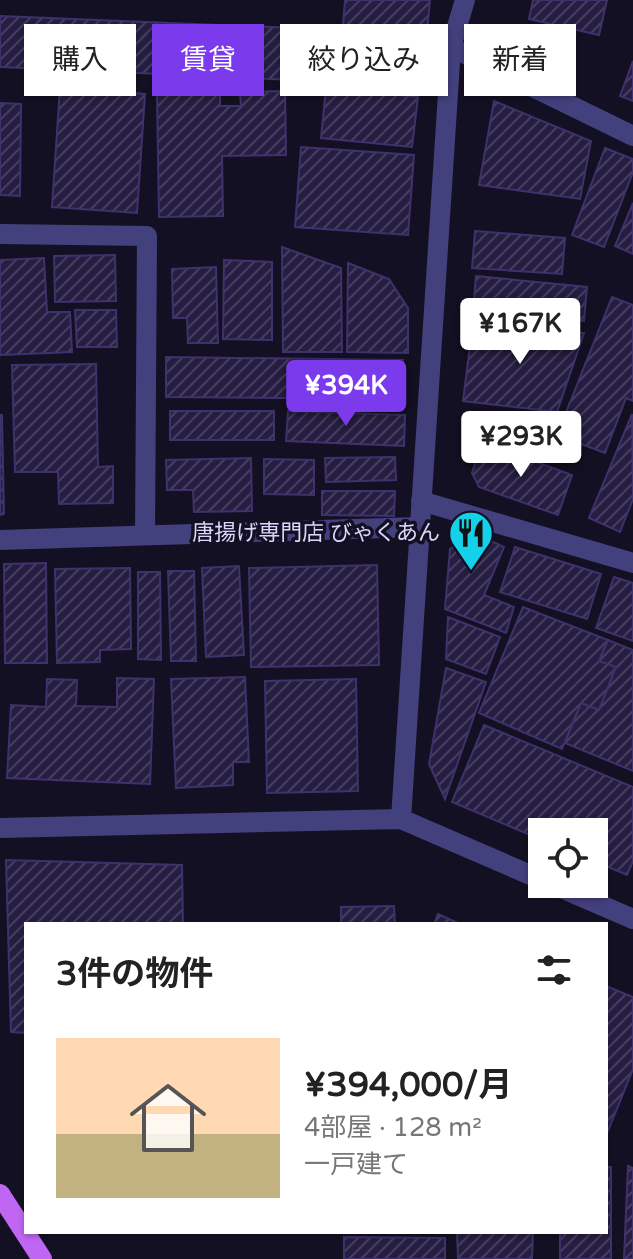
<!DOCTYPE html>
<html lang="ja">
<meta charset="utf-8">
<style>
:root{--surface:#fff;--page:#f6f6f6;--text:#222;--muted:#767676;--accent:#7c3aed}
body{margin:0;font-family:"Varela Round","Noto Sans JP",sans-serif;background:var(--page);color:var(--text);height:100vh;display:flex;flex-direction:column;font-size:30px;white-space:nowrap}
*{box-sizing:border-box;margin:0}
p{font-size:26px;color:var(--muted)}
.icon{flex:none;width:44px;height:44px;fill:none;stroke:currentColor;stroke-width:2;stroke-linecap:round;stroke-linejoin:round}
.map{position:relative;flex:1;overflow:hidden}
.details{position:absolute;left:24px;top:922px;width:584px;height:312px;display:flex;flex-direction:column;background:var(--surface);border-radius:0px;box-shadow:0 2px 6px #0004}
.details>*{flex:none}
.top-card{position:absolute;left:24px;top:24px;width:586px;height:72px;display:flex;gap:16px}
.tools{position:absolute;left:528px;top:818px;display:grid;gap:16px}
.tools a{display:grid;place-items:center;width:80px;height:80px;border-radius:0px;background:var(--surface);box-shadow:0 2px 6px #0004;font-size:40px}
.price{position:absolute;translate:-50% -68px;padding:0 18px;border-radius:8px;background:#fff;color:#222;font-size:26px;line-height:52px;filter:drop-shadow(0 2px 4px #0008)}
.price::after{content:'';position:absolute;left:50%;top:48px;width:24px;height:18px;margin-left:-12px;background:inherit;clip-path:polygon(0 0,100% 0,50% 100%)}
.price.selected{background:var(--accent);color:#fff}
ul{padding:0;list-style:none}
li{display:flex;align-items:center;gap:24px;height:200px;padding:0 32px}
li span{display:grid;place-items:center;flex:none;width:224px;height:160px;border-radius:0px;color:#555}
li>.icon{margin-inline-start:auto}
span .icon{width:96px;height:96px;fill:#fffc;stroke-width:1}
li b{font-size:34px}
h2{display:flex;justify-content:space-between;align-items:center;height:96px;padding:0 32px;font-size:34px}
.chip{padding:0 28px;border-radius:0px;background:var(--surface);box-shadow:0 2px 6px #0004;font-size:28px;line-height:72px}
.chip.selected{background:var(--accent);color:#fff}
.map>svg:first-child{display:block}
.building{fill:url(#building-hatch);stroke:#3e326c;stroke-width:2}
.lines{fill:none;stroke-linecap:round;stroke-linejoin:round}
.street{stroke:#43407e;stroke-width:20}
.primary{stroke:#bf67f2;stroke-width:20}
.labels{text-anchor:middle;dominant-baseline:central;stroke-width:7;stroke-linejoin:round;paint-order:stroke}
.poi-label{font-size:22px;fill:#dbd6fb;stroke:#141023;text-anchor:end}
</style>
<div class="map">
<svg width="633" height="1259" viewBox="0 0 633 1259">
<defs>
<pattern id="building-hatch" width="6" height="6" patternUnits="userSpaceOnUse" patternTransform="scale(2)"><rect width="6" height="6" fill="#261e42"/><path d="M-1 1l2-2M0 6l6-6M5 7l2-2" fill="none" stroke="#453e5e"/></pattern>
</defs>
<rect width="100%" height="100%" fill="#141023"/>
<g class="building">
<path d="M345 0H430L427 32 343 25Z"/>
<path d="M533 0H607L599 35 529 19Z"/>
<path d="M0 16 296 28 294 80 0 67Z"/>
<path d="M322 34 426 40 424 80 320 73Z"/>
<path d="M633 61V101L620 96Z"/>
<path d="M60 87 145 94 137 213 52 207Z"/>
<path d="M326 88 418 97 412 147 321 138Z"/>
<path d="M285 91 286 155 222 156 223 216 159 217 157 95 220 93V106H241L240 92Z"/>
<path d="M494 101 591 141 580 199 479 185Z"/>
<path d="M0 103 21 104 20 196 0 195Z"/>
<path d="M301 147 414 155 408 235 295 227Z"/>
<path d="M605 148 633 159V172L604 247 572 235Z"/>
<path d="M633 203V254L615 246Z"/>
<path d="M475 231 565 238 562 274 472 268Z"/>
<path d="M282 247 341 268 342 352H283Z"/>
<path d="M115 255 116 301 55 302 54 256Z"/>
<path d="M44 258 47 312H70L72 352 0 355V260Z"/>
<path d="M224 260 272 262V340L223 339Z"/>
<path d="M348 263 389 279 408 308V353L347 352Z"/>
<path d="M216 267 218 343H188L187 318H173L172 269Z"/>
<path d="M476 276 587 287 584 321 473 311Z"/>
<path d="M612 297 633 305V401L626 398 605 453 557 435Z"/>
<path d="M75 310H116L117 347H77Z"/>
<path d="M473 322 584 333 557 412 463 401Z"/>
<path d="M166 357 403 360 402 399 166 397Z"/>
<path d="M96 364 98 467 113 466V503L59 504 58 472H15L12 365Z"/>
<rect x="170" y="411" width="104" height="29"/>
<path d="M288 411 405 415 404 446 286 441Z"/>
<path d="M632 414 633 499 620 532 589 518Z"/>
<path d="M0 415H2L4 514 0 515Z"/>
<path d="M482 442 572 475 558 515 479 487 472 473Z"/>
<path d="M395 457 396 480 326 482 325 458Z"/>
<path d="M251 458 252 511 194 512 193 490H167L166 460Z"/>
<path d="M264 459 314 460V495L264 494Z"/>
<path d="M322 491H395L394 516 322 515Z"/>
<path d="M478 535 504 547 484 595 514 607 506 633 445 609 450 549Z"/>
<path d="M515 547 601 574 587 619 500 592Z"/>
<path d="M46 563 47 663H5L4 564Z"/>
<path d="M377 565 379 665 251 667 249 568Z"/>
<path d="M239 566 244 655 206 657 202 568Z"/>
<path d="M130 568 131 649 100 650V662L57 663 55 569Z"/>
<path d="M168 571H194L196 661H171Z"/>
<path d="M138 572H160L161 660 138 659Z"/>
<path d="M614 577 633 583V641L596 628Z"/>
<path d="M523 607 608 640 599 661 616 667 599 710 581 703 562 749 479 713Z"/>
<path d="M448 617 500 637 486 674 446 659Z"/>
<path d="M608 640 633 650V771L565 743 581 703 599 710 616 667 599 661Z"/>
<path d="M446 668 486 682 445 799 429 764Z"/>
<path d="M245 677 249 762H233V785L176 788 171 679Z"/>
<path d="M117 678 154 679 150 784 7 778 11 705 46 707 47 679 77 680 76 706 117 707Z"/>
<path d="M356 679 358 791 267 793 265 681Z"/>
<path d="M484 725 633 787V861L627 875 594 861V832H542V840L452 802Z"/>
<path d="M6 860 182 865 183 924H26V1033L11 1032Z"/>
<path d="M394 906 395 924H341V907Z"/>
<path d="M438 914 460 924H434Z"/>
<path d="M606 986 633 997V1069L606 1136Z"/>
<path d="M628 1166 633 1168V1259H624Z"/>
<path d="M606 1167H611V1259H560V1232H606Z"/>
<path d="M457 1232H533L532 1259H458Z"/>
<path d="M344 1237 445 1238V1259H344Z"/>
</g>
<g class="lines">
<g class="street">
<path d="M451 47 633 136"/>
<path d="M0 234 147 236 145 535"/>
<path d="M421 501 633 563"/>
<path d="M0 540 419 527"/>
<path d="M401 819 451 47 465 0"/>
<path d="M0 828 401 819 542 880"/>
<path d="M552 884 633 919"/>
</g>
<path class="primary" d="M0 1194 42 1259"/>
</g>
<defs>
<g id="restaurant-pin" transform="scale(2.3)"><path d="M0 17L-7.5 6A9.5 9.5 0 1 1 7.5 6Z" fill="#14d1e9" stroke="#141023"/><path d="M-5-6h1v4h1v-4h1v4h1v-4h1v5L-1.5 .5V6h-2V.5L-5-1ZM5-6V6H3V1.5H1.5Q1.5-4 5-6Z" fill="#111"/></g>
</defs>
<g fill-rule="evenodd">
<use href="#restaurant-pin" x="471" y="533"/>
</g>
<g class="labels">
<g class="poi-label">
<text x="440" y="533">唐揚げ専門店 びゃくあん</text>
</g>
</g>
</svg>
<div class="tools">
<a><svg class="icon" aria-label="locate" viewBox="0 0 24 24"><circle cx="12" cy="12" r="6"/><path d="M12 2v4M12 18v4M2 12h4M18 12h4"/></svg></a>
</div>
<b class="price" style="left:520px;top:366px">¥167K</b>
<b class="price selected" style="left:346px;top:428px">¥394K</b>
<b class="price" style="left:521px;top:479px">¥293K</b>
<div class="top-card">
<a class="chip">購入</a>
<a class="chip selected">賃貸</a>
<a class="chip">絞り込み</a>
<a class="chip">新着</a>
</div>
<section class="details">
<h2>3件の物件<svg class="icon" aria-label="filters" viewBox="0 0 24 24"><path d="M4 7h16M4 17h16"/><circle cx="9" cy="7" r="2"/><circle cx="15" cy="17" r="2"/></svg></h2>
<ul>
<li><span style="background:linear-gradient(#ffd9b3 60%,#c2b280 0)"><svg class="icon" aria-label="home" viewBox="0 0 24 24"><path d="M3 11l9-7 9 7M6 9v11h12V9"/></svg></span><div><b>¥394,000/月</b><p>4部屋 · 128 m²</p><p>一戸建て</p></div></li>
</ul>
</section>
</div>
